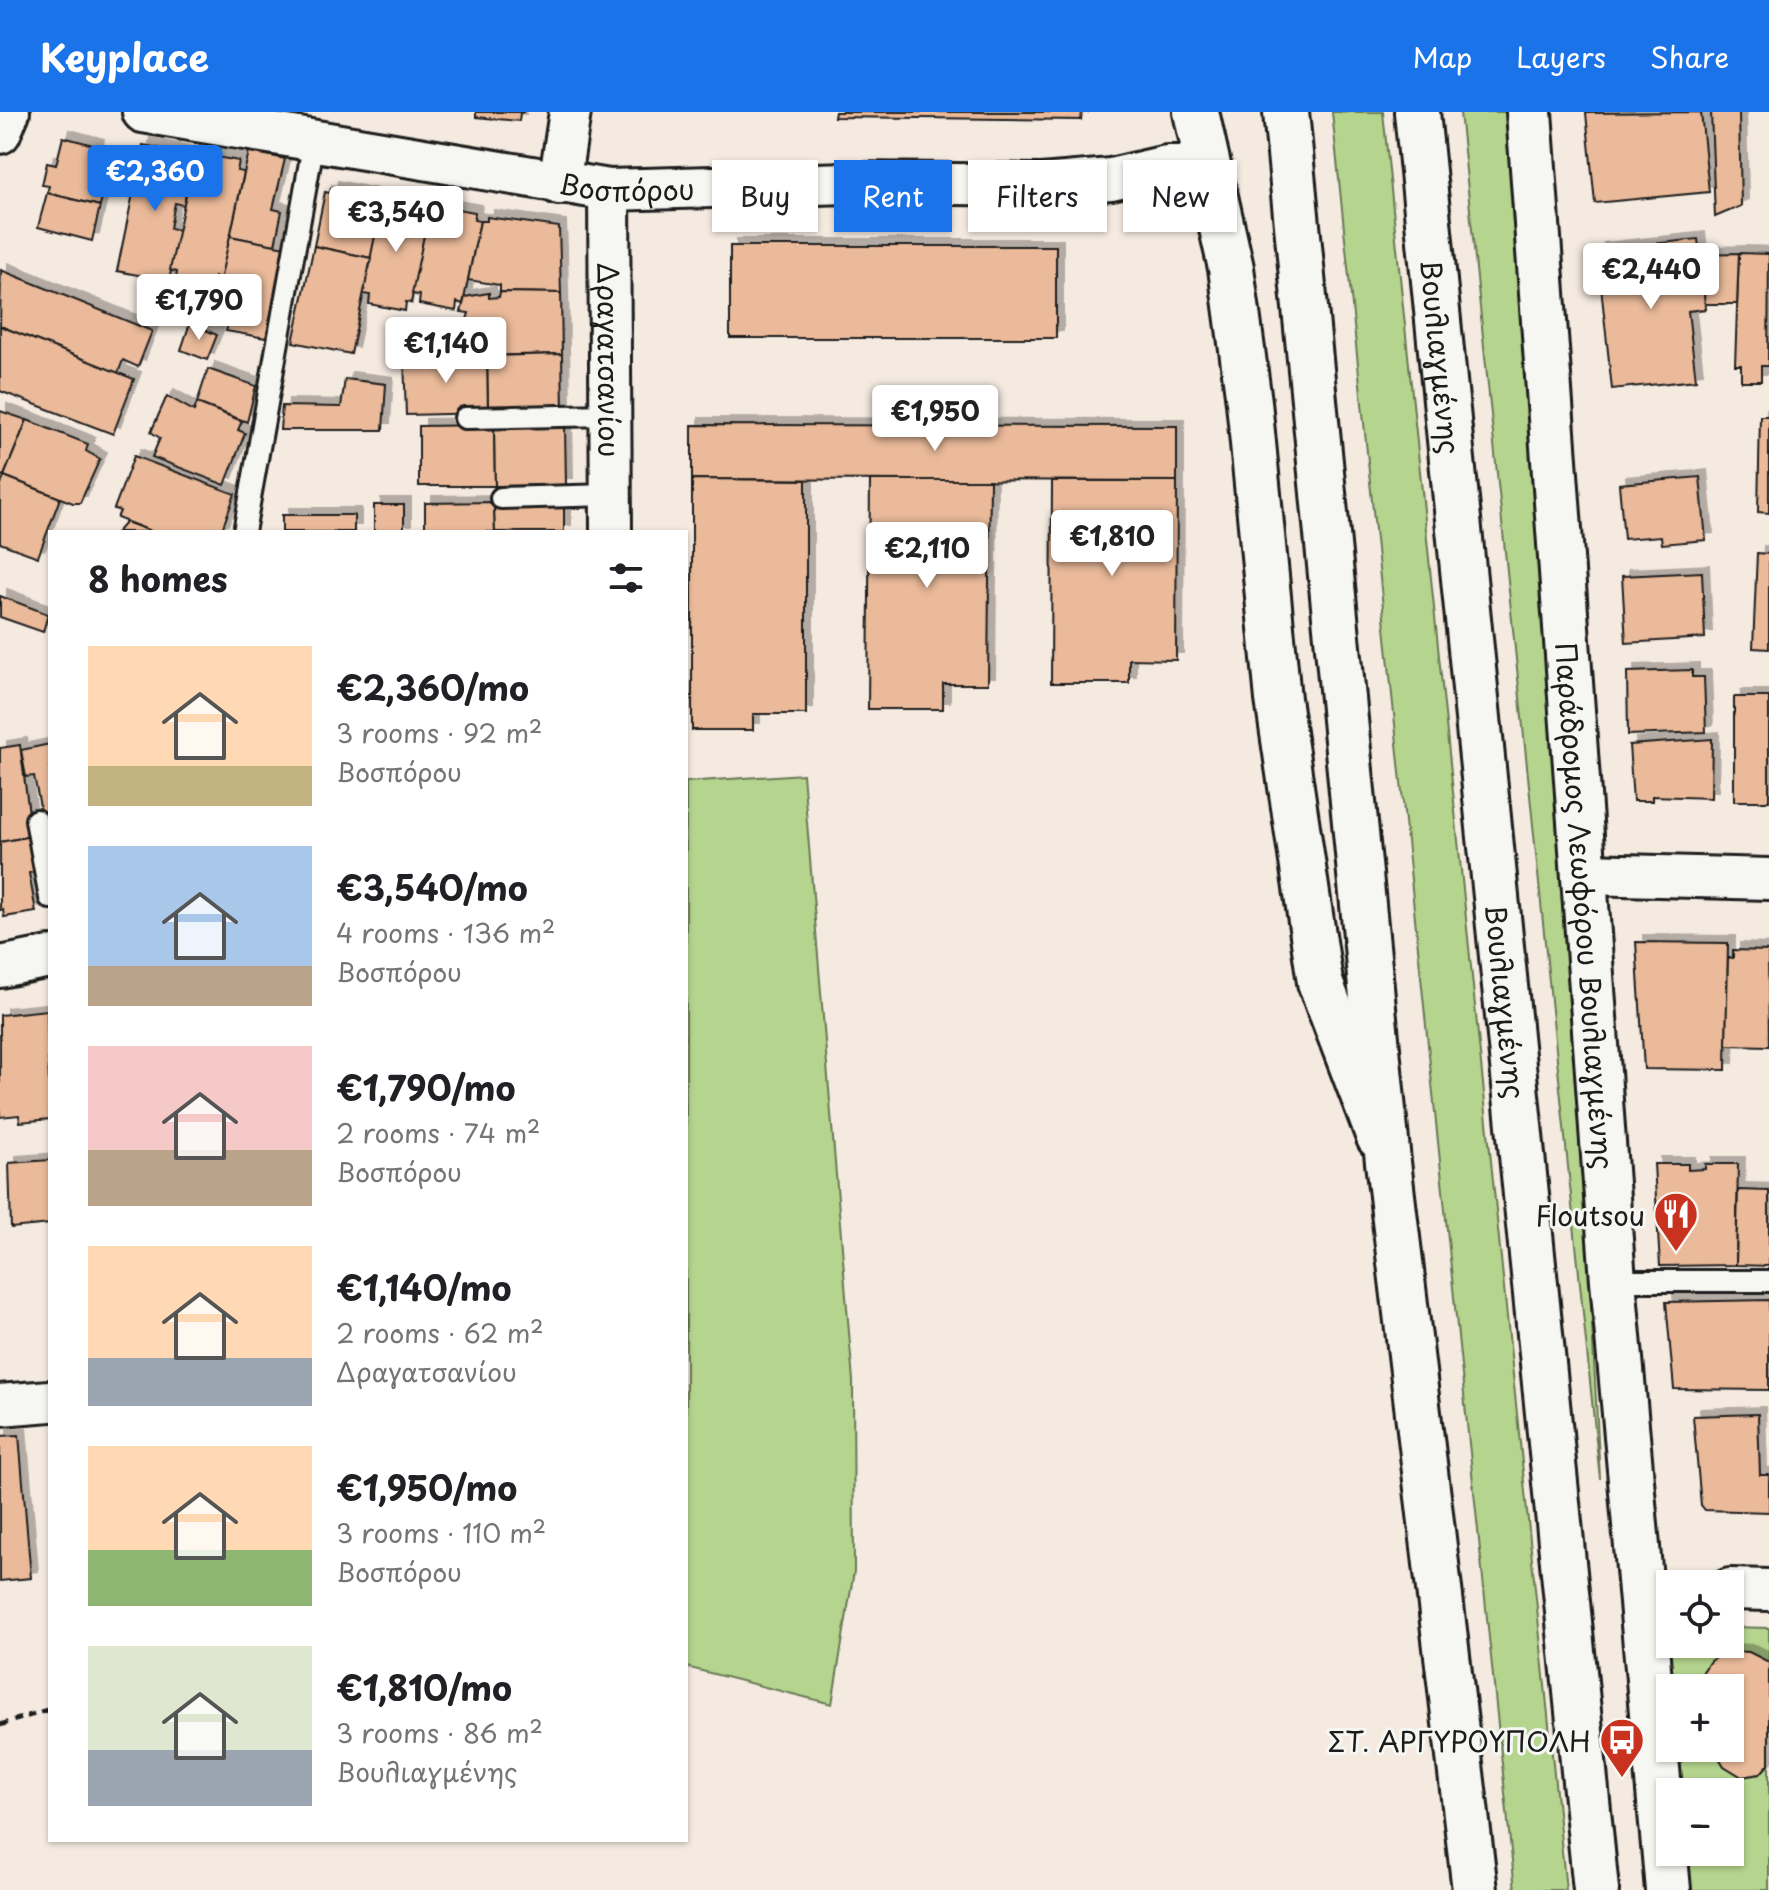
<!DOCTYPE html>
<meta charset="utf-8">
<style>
:root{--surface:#fff;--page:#f2f2f2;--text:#202124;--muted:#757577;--accent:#1a73e8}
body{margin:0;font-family:"Playpen Sans",sans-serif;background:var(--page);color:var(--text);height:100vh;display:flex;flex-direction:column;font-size:30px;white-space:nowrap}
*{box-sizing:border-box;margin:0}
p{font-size:26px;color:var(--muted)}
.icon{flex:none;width:44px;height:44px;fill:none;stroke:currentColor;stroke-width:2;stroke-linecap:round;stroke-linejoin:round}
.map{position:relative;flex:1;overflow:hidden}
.details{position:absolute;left:48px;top:418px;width:640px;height:1312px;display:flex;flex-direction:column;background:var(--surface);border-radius:0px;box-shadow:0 2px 6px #0004}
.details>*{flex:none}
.hud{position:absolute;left:712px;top:48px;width:760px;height:72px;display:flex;gap:16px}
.tools{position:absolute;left:1656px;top:1458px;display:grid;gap:16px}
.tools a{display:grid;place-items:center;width:88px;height:88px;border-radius:0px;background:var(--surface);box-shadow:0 2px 6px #0004;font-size:40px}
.price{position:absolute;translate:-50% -68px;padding:0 18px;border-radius:8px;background:#fff;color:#222;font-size:26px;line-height:52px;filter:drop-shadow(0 2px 4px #0008)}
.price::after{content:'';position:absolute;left:50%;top:48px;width:24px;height:18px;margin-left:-12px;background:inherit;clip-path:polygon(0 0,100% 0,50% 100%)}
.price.on{background:var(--accent);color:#fff}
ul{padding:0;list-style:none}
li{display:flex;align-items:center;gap:24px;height:200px;padding:0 40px}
li span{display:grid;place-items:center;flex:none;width:224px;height:160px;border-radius:0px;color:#555}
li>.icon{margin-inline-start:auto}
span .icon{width:96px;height:96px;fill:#fffc;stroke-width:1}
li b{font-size:34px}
h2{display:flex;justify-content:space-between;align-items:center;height:96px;padding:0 40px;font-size:34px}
.pill{padding:0 28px;border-radius:0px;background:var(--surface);box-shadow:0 2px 6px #0004;font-size:28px;line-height:72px}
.pill.on{background:var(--accent);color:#fff}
header{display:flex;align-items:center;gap:48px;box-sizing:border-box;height:112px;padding:0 40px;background:var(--accent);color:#fff}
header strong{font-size:38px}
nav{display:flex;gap:44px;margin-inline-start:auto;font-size:28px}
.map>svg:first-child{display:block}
.green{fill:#b5d58e;stroke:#687855;stroke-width:2}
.building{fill:#eaba9a;stroke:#1c1c1c;stroke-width:2;filter:url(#shadow)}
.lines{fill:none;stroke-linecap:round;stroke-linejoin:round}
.lane-casing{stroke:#1c1c1c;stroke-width:26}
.street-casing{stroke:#1c1c1c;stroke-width:46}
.secondary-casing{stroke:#1c1c1c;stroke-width:50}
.primary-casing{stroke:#1c1c1c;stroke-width:50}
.path{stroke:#1c1c1c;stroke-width:5;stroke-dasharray:8 6;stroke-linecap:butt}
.lane{stroke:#f6f6f2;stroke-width:20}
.street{stroke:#f6f6f2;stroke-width:40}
.secondary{stroke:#f6f6f2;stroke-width:44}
.primary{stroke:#f6f6f2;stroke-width:44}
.labels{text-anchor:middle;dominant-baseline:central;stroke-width:6;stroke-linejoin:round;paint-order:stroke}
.street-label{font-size:28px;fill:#1c1c1c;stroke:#f6f6f2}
.poi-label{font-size:28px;fill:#1c1c1c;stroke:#f6f6f2;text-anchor:end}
</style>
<header>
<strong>Keyplace</strong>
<nav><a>Map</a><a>Layers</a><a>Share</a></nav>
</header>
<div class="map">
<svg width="1769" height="1778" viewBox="0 0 1769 1778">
<defs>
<filter id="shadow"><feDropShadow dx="7" dy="-7" stdDeviation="0" flood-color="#0004"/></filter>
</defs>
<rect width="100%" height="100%" fill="#f4eae0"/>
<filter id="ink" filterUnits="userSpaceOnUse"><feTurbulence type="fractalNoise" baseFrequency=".0125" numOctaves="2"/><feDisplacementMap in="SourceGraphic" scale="16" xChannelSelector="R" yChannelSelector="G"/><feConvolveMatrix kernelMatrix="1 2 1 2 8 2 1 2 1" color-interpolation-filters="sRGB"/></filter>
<g filter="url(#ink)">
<g class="green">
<path d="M1332 0H1383L1566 1778H1515Z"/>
<path d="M1460 0H1506L1577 920 1600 1367Z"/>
<path d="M803 662 853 1269 854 1459 832 1592 686 1555V670Z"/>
<path d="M1730 1515 1769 1516V1778H1691L1687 1740H1730V1680H1682L1678 1636H1730V1576H1672L1669 1546 1674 1532H1730Z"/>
</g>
<g class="building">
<path d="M476 0H524L520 1 519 9 476 5Z"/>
<path d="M835 0H1082L1081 8 834 5Z"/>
<path d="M1701 0 1709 80 1595 91 1586 1Z"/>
<path d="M1711 0H1739L1741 94 1715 105Z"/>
<path d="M63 25 97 34 96 40 112 44 100 94 47 81 49 74 42 73 47 51 56 53Z"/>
<path d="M143 33 194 43 184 93 175 91 170 116 179 118 169 169 117 159Z"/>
<path d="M249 39 285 47 273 97 282 99 275 133 230 124Z"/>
<path d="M200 42 239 49 237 59 244 60 221 167 215 165 212 180 175 172 177 160 170 158 193 49 199 50Z"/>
<path d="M331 76 376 85 375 89 382 90 371 146 314 134 325 80 330 81Z"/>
<path d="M47 81 100 94 92 129 38 115Z"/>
<path d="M388 85 424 92 423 98 429 99 411 191 406 190 405 199 369 192 370 183 363 182 382 90 387 91Z"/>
<path d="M440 94 475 100 474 108 480 109 463 192 457 190 456 199 419 192 420 183 412 182 429 99 438 101Z"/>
<path d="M487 105 559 115 561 181 500 180V173L468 168 480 109H487Z"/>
<path d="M230 124 285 135 266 226 226 219 229 208 212 204Z"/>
<path d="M1698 127 1706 197 1688 199 1696 268 1612 277 1597 138Z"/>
<path d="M314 134 371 146 351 242 293 230Z"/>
<rect x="730" y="134" width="326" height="92"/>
<path d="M1739 141 1769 142 1768 254H1761V269H1741V253H1735Z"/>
<path d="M1739 141 1737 192H1705L1700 142Z"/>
<path d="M1 158 152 219 138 255 123 248 118 261 0 214Z"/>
<path d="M500 180 561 181 562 242 474 244 475 224H470L471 211H466L469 201 461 200 465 185 489 181V186L499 185Z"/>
<path d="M190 211 217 223 207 248 181 238Z"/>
<path d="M0 214 134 267 113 322 0 279Z"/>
<path d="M562 242 563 299 488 301 487 244Z"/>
<path d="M487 244 488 301 406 303 404 246Z"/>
<path d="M208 257 256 274 247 310 197 291Z"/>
<path d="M345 267 386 272 383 318H280L282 294 341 295Z"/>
<path d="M167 284 194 299 197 291 242 309 238 318 245 321 225 373 152 345 160 326 151 320Z"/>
<path d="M0 299 27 308 4 364 0 363Z"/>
<path d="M1760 304H1769V401L1758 400Z"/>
<path d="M27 308 88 332 86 339 100 347 80 391H73L4 364Z"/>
<path d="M494 313 495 374H419V314Z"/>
<path d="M494 313H565L566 373 495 374Z"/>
<path d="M692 313 1177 314V369L692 367Z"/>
<path d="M134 344 235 382 221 420H153L117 406 120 399 114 397Z"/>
<path d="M4 364 60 386 38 445 0 431V375Z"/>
<path d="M1700 365 1706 428 1662 432 1661 424 1624 427 1619 372Z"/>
<path d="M692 367 806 368V602H753V618H692Z"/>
<path d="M870 368H990L988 572H943V597H868Z"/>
<path d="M1052 369H1177L1176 548 1129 547V571H1051Z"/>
<path d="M494 390 495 420H425V391Z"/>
<rect x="374" y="393" width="30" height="27"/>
<path d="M494 395 564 396V420H495Z"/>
<rect x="282" y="403" width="72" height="17"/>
<path d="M126 410 153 420H117Z"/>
<path d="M1757 441 1769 442V537L1753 536Z"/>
<path d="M1702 460 1705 526 1626 531 1622 464Z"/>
<path d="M0 484 48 502 43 520 0 505Z"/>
<path d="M1692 558V565H1704L1706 620 1628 623 1627 560Z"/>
<rect x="1734" y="585" width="35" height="104"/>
<path d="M1712 627 1711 686 1652 684V689H1633L1629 633Z"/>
<path d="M50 632V719L45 720 34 664 26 665 21 638Z"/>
<path d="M20 633 32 724 0 730V636Z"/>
<path d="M32 724 38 759 29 761 36 800 4 805 3 797 0 798V730Z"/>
<path d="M1636 830 1728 831 1726 958 1644 957Z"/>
<path d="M1733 838 1768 839 1769 934 1726 933 1728 846H1733Z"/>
<path d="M47 898 50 1007 20 1010 19 1003 0 1005V903Z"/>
<path d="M50 1048V1112L11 1116 9 1051Z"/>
<path d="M1654 1052H1688V1058L1705 1057V1052H1738L1736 1153 1660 1154Z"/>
<path d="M1738 1078 1769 1079V1154L1736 1153Z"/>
<path d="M1769 1188V1278L1674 1277 1666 1190Z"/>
<path d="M1758 1302 1760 1363H1769V1400L1705 1398 1701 1393 1693 1304Z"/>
<path d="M19 1323 31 1466 0 1469V1324Z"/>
<path d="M1727 1539 1749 1540 1769 1550V1652L1760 1662 1742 1665 1724 1654 1713 1636H1730V1576H1697L1698 1567 1710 1549Z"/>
</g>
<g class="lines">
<g class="lane-casing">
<g id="lane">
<path d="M465 306 610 303"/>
<path d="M501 386 610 383"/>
<path d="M244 420 314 28"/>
<path d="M36 708 50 786"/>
<path d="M1613 1169H1769"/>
</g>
</g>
<g class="street-casing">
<g id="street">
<path id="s1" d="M143 0 609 78 849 71 1042 73 1111 67 1167 54H1190L1210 60"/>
<path d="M0 21 9 0"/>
<path d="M559 72 570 0"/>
<path id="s2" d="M609 78 611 420"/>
<path d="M1586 762 1769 767"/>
<path d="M0 855 50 845"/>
<path d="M0 1293 50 1289"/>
<path d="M1730 1477 1769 1478"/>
</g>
</g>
<g class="secondary-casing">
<g id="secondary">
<path d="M1196 0 1231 156 1249 290 1278 587 1320 870 1379 1025"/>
<path id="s3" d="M1529 0 1613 1169 1668 1778"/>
</g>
</g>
<g class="primary-casing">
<g id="primary">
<path d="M1286 0 1388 1050 1475 1778"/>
<path id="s4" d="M1417 0 1596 1778"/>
</g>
</g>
<path class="path" d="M0 1613 50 1597"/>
<use href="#lane" class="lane"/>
<use href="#street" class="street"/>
<use href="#secondary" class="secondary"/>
<use href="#primary" class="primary"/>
</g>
</g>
<defs>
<g id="restaurant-pin" transform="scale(2.3)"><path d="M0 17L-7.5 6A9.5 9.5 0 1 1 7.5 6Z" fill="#c8321e" stroke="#f6f6f2"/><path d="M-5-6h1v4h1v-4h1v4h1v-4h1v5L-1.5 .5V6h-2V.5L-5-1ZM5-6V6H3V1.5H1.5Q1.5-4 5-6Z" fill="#fff"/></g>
<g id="bus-pin" transform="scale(2.3)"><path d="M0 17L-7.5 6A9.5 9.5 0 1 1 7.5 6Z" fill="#c8321e" stroke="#f6f6f2"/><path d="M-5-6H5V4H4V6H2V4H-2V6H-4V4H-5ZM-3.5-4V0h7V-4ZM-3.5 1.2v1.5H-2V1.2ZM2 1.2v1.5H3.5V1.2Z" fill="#fff"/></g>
</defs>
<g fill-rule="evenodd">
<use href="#restaurant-pin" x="1676" y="1102"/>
<use href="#bus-pin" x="1622" y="1628"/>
</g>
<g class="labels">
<g class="street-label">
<text stroke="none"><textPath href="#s1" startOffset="490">Βοσπόρου</textPath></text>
<text stroke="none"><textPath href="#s4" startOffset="246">Βουλιαγμένης</textPath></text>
<text stroke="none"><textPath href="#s2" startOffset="170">Δραγατσανίου</textPath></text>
<text stroke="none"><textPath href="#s3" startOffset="796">Παράδρομος Λεωφόρου Βουλιαγμένης</textPath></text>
<text stroke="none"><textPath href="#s4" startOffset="894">Βουλιαγμένης</textPath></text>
</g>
<g class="poi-label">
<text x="1645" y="1102">Floutsou</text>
<text x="1591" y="1628">ΣΤ. ΑΡΓΥΡΟΥΠΟΛΗ</text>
</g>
</g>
</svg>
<div class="tools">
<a><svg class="icon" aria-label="locate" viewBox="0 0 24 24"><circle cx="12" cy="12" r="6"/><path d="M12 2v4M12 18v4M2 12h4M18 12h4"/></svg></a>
<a>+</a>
<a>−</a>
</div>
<b class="price on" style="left:155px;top:101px">€2,360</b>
<b class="price" style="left:396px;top:142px">€3,540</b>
<b class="price" style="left:1651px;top:199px">€2,440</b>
<b class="price" style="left:199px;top:230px">€1,790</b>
<b class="price" style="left:446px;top:273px">€1,140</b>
<b class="price" style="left:935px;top:341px">€1,950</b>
<b class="price" style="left:1112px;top:466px">€1,810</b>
<b class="price" style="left:927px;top:478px">€2,110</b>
<div class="hud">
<a class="pill">Buy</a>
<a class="pill on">Rent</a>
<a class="pill">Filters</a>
<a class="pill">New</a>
</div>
<section class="details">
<h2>8 homes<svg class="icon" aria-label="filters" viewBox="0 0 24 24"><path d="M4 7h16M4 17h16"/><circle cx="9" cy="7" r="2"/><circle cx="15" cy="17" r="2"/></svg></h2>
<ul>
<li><span style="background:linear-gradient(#ffd9b3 75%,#c2b280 0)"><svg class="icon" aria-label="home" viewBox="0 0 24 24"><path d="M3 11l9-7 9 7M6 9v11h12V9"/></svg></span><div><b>€2,360/mo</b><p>3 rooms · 92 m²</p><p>Βοσπόρου</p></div></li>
<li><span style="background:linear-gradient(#a9c7e8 75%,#b9a48a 0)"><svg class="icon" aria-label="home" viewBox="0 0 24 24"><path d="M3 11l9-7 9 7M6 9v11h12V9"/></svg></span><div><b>€3,540/mo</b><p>4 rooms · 136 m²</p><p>Βοσπόρου</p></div></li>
<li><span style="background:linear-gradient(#f6c9c9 65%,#b9a48a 0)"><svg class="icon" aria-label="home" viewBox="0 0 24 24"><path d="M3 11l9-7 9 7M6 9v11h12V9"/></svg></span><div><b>€1,790/mo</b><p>2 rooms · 74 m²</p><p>Βοσπόρου</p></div></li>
<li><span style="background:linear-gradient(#ffd9b3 70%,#9aa5b1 0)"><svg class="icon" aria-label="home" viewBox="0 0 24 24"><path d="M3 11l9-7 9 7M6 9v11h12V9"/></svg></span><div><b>€1,140/mo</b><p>2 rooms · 62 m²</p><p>Δραγατσανίου</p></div></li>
<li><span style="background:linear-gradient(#ffd9b3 65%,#8fb573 0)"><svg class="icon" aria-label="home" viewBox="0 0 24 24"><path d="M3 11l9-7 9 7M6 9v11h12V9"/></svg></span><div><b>€1,950/mo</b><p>3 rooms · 110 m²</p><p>Βοσπόρου</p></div></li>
<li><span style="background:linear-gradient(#dfe7d0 65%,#9aa5b1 0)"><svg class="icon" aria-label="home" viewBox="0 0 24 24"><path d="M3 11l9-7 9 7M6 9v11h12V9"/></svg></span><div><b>€1,810/mo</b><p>3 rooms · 86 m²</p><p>Βουλιαγμένης</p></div></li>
</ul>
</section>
</div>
